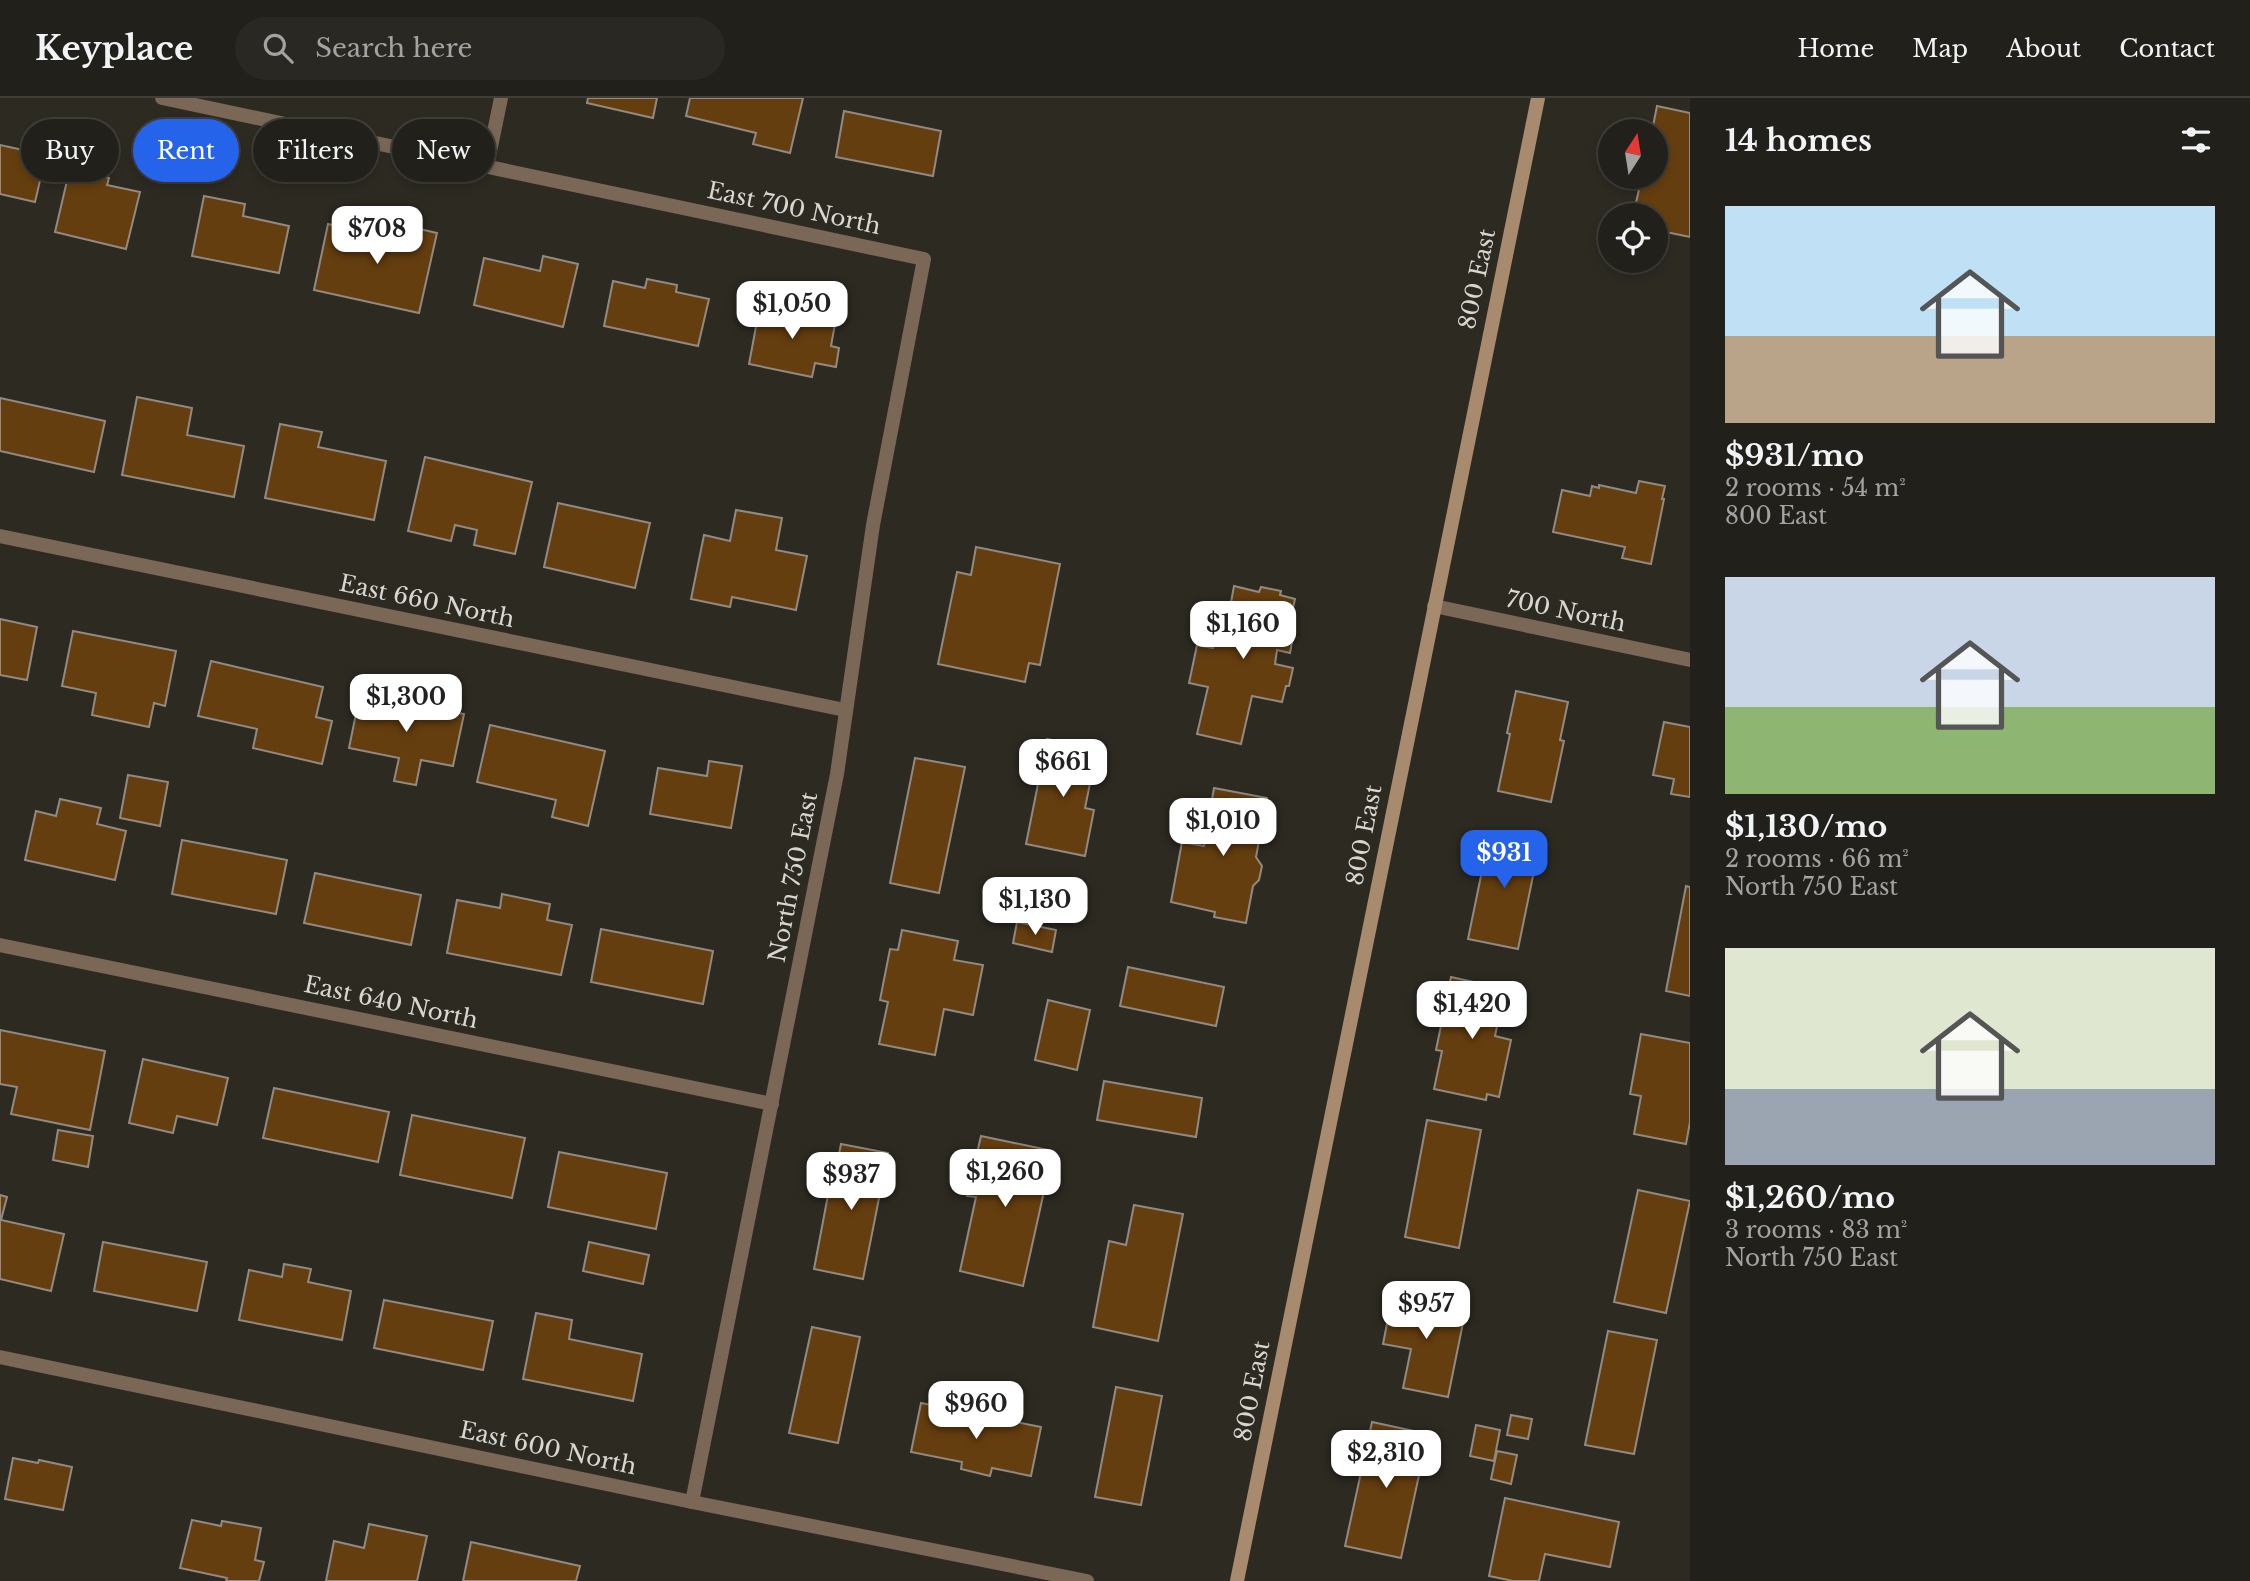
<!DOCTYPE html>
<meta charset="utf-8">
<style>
:root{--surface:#22201a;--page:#2a2823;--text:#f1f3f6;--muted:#a2a3a2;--line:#3f3e39;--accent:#2563eb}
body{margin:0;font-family:"Libre Baskerville",serif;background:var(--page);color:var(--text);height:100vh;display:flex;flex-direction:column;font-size:26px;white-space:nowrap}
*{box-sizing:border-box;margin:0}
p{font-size:23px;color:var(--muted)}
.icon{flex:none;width:38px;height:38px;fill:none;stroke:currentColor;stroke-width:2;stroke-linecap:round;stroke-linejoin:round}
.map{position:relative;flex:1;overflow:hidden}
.side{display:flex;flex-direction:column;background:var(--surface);width:560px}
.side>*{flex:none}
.banner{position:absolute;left:21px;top:21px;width:665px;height:63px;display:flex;gap:14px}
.needle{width:46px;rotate:12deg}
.buttons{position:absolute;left:1598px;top:21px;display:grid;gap:14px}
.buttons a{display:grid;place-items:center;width:70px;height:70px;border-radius:50%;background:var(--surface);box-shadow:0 4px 10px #0003,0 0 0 2px var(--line);font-size:35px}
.price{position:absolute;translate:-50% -60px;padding:0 16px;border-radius:14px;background:#fff;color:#222;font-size:23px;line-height:46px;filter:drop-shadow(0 2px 4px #0008)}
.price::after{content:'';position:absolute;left:50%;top:42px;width:21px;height:16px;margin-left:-10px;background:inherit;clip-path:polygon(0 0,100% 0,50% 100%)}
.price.active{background:var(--accent);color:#fff}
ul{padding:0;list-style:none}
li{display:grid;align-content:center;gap:14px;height:371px;padding:0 35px}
li span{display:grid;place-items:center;height:217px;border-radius:0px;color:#555}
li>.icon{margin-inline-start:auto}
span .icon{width:126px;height:126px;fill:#fffc;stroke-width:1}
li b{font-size:30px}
h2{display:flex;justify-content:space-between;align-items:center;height:84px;padding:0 35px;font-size:30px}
.tag{padding:0 24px;border-radius:32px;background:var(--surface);box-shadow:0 4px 10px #0003,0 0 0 2px var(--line);font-size:24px;line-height:63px}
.tag.active{background:var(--accent);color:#fff}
header{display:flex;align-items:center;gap:42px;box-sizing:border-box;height:98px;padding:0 35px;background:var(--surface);border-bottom:2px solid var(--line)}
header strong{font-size:33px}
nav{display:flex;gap:38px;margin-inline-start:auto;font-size:24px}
.search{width:490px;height:63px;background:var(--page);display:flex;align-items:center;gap:18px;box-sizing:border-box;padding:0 24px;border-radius:38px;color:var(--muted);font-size:26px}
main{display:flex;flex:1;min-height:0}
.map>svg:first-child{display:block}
.building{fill:#653e0f;stroke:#928a82;stroke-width:2}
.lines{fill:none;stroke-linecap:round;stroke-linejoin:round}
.minor{stroke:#7b6756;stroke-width:14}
.tertiary{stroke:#7b6756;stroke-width:14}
.secondary{stroke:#a88a6e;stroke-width:14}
.labels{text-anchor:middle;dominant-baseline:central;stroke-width:7;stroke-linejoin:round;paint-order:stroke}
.street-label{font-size:23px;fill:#d8d6d1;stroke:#2d2a22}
</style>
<header>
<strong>Keyplace</strong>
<div class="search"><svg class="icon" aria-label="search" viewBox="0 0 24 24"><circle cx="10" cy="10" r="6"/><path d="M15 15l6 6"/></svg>Search here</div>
<nav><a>Home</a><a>Map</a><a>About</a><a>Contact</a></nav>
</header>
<main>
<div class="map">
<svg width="1690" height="1483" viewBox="0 0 1690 1483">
<rect width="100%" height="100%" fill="#2d2a22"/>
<g class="building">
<path d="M588 0H657L653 20 587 5Z"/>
<path d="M690 0H803L790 55 753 46 756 35 686 18Z"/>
<path d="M1657 8 1690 15V139L1656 132V117H1633L1642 79H1656V33H1652Z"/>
<path d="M844 13 941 33 933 78 836 59Z"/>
<path d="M0 47 46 57 35 104 0 96Z"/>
<path d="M70 70 109 80 107 87 140 94 126 151 55 134Z"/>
<path d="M204 98 245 106 243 118 289 128 279 175 192 158Z"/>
<path d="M328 126 395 141 398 126 437 135 419 215 314 192Z"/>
<path d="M543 158 578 166 563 229 474 207 484 160 540 173Z"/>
<path d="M647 181 677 187 676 194 709 201 698 248 604 228 613 183 645 190Z"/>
<path d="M761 202 803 210 801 219 835 226 831 248 839 250 836 269 815 265 812 279 749 266Z"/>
<path d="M137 299 192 310 187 337 244 348 234 399 122 377Z"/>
<path d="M0 300 105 323 94 374 0 353Z"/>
<path d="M280 326 322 334 318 349 386 363 374 422 265 400Z"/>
<path d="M425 359 532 384 515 456 474 447 477 432 455 427 451 443 408 433Z"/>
<path d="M1639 383 1665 388 1662 401H1664L1651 466 1622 460 1625 449 1553 434 1562 392 1590 398 1592 388 1599 390V387L1636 395Z"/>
<path d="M558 405 650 425 635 490 544 469Z"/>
<path d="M736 412 782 420 776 452 807 458 796 512 732 499 730 509 691 501 704 437 730 443Z"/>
<path d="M976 449 1060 466 1040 567 1029 565 1025 584 938 566 957 474 971 477Z"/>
<path d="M1234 488 1259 494 1261 489 1281 493 1280 497 1295 501 1287 537 1293 539 1290 555 1277 552 1275 566 1293 570 1289 588H1286L1282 604 1252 598 1241 646 1197 636 1208 589 1189 585 1197 547 1213 550 1222 508 1230 510Z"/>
<path d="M0 521 37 529 27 582 0 577Z"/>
<path d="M73 533 176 553 165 608 154 605 149 629 92 617 96 595 62 588Z"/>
<path d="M211 563 323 589 316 619 332 623 322 666 253 650 257 631 198 618Z"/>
<path d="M1516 593 1568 604 1560 642 1564 643 1551 704 1498 693 1510 636 1507 635Z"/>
<path d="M360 596 464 616 453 668 421 662 416 687 394 683 399 660 349 650Z"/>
<path d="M1664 624 1690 629V699L1671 696 1674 681 1653 677Z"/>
<path d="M490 627 605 653 588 728 552 719 556 702 477 684Z"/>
<path d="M1047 641 1097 651 1085 710 1094 712 1085 758 1026 746Z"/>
<path d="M915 660 965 669 939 795 890 785Z"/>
<path d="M709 663 742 668 731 730 650 716 658 670 707 678Z"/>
<path d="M128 677 168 684 160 728 120 720Z"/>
<path d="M1214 690 1267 700 1256 759 1262 768 1259 782 1253 788 1246 825 1214 819 1215 814 1171 804 1182 744 1204 748Z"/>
<path d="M60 701 101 710 97 726 126 733 115 782 25 762 36 713 56 718Z"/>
<path d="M1490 734 1540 744 1518 851 1468 841Z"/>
<path d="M182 742 287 762 276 816 172 796Z"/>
<path d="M315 775 421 797 411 847 304 825Z"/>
<path d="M1686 788 1690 789V898L1666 893Z"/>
<path d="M502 796 550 806 547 822 572 827 561 877 447 855 457 802 500 810Z"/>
<path d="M1017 824 1056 832 1052 854 1013 845Z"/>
<path d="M601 831 713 853 703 906 591 884Z"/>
<path d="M902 832 958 843 954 862 983 867 973 917 944 911 935 957 879 946 888 904 880 902 890 851 898 852Z"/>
<path d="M1128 869 1224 889 1216 928 1120 908Z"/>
<path d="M1451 879 1505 891 1495 938 1511 942 1499 999 1487 996 1486 1002 1434 991 1442 953 1436 952Z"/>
<path d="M1048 902 1090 912 1077 972 1035 962Z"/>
<path d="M0 932 105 953 90 1032 11 1016 17 989 0 986Z"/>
<path d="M1641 936 1690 945V1024L1686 1046 1634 1036 1641 998 1630 996Z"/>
<path d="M143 961 228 980 217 1027 177 1018 173 1035 129 1025Z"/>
<path d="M1104 983 1202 1000 1196 1039 1097 1022Z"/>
<path d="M274 990 389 1014 378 1064 263 1040Z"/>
<path d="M412 1017 525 1040 512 1100 400 1077Z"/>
<path d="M1427 1022 1481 1032 1459 1150 1405 1139Z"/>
<path d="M58 1032 93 1038 88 1069 53 1062Z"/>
<path d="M981 1038 1053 1053 1023 1188 960 1173 976 1099 967 1098Z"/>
<path d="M841 1046 888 1055 863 1181 814 1171 828 1097 831 1098Z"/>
<path d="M559 1054 667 1075 656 1131 548 1109Z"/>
<path d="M1638 1092 1690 1103 1666 1215 1614 1204Z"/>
<path d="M0 1097 7 1099 1 1122 64 1136 51 1193 0 1181Z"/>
<path d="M1134 1107 1183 1116 1158 1243 1093 1229 1109 1143 1126 1147Z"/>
<path d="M103 1144 207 1164 197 1213 94 1193Z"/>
<path d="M589 1144 649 1157 643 1186 583 1173Z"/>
<path d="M284 1166 311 1171 308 1184 351 1193 342 1242 239 1222 249 1172 282 1179Z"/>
<path d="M1393 1195 1466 1210 1448 1299 1403 1290 1411 1251 1383 1246Z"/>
<path d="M384 1202 493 1223 483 1272 374 1250Z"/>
<path d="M536 1215 572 1222 569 1241 642 1256 633 1303 523 1281Z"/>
<path d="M812 1229 860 1239 838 1345 789 1335Z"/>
<path d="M1608 1233 1657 1242 1634 1356 1585 1347Z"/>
<path d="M1116 1289 1162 1298 1141 1407 1095 1399Z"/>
<path d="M921 1305 1041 1329 1031 1378 992 1370 990 1378 961 1371 962 1364 911 1354Z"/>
<path d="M1511 1317 1532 1321 1528 1341 1507 1337Z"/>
<path d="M1372 1324 1428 1336 1401 1460 1345 1448Z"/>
<path d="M1476 1327 1500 1332 1494 1363 1470 1358Z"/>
<path d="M1497 1353 1517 1357 1511 1386 1491 1381Z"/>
<path d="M13 1360 38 1365 39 1362 72 1369 63 1412 5 1401Z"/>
<path d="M1505 1400 1619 1424 1610 1469 1545 1456 1539 1483H1513L1489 1478Z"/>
<path d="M192 1422 221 1428 222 1423 261 1430 255 1462 264 1464 259 1483H226L227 1480 180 1470Z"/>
<path d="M369 1426 427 1438 417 1483H326L334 1443 364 1450Z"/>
<path d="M471 1444 580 1468 576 1483H463Z"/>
</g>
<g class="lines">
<g class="minor">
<path d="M162 0 924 161 873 427 837 676 692 1404"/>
<path d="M487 68 501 0"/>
<path d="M0 438 845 612"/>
<path d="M1434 508 1690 562"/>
<path d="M0 847 772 1006"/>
</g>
<path class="tertiary" d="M0 1259 692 1404 1087 1483"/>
<path class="secondary" d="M1237 1483 1538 0"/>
</g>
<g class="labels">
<g class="street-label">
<text transform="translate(794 110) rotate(12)">East 700 North</text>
<text transform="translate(1477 181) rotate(-78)">800 East</text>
<text transform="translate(427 503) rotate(12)">East 660 North</text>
<text transform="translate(1566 513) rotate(12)">700 North</text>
<text transform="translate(1364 737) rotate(-79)">800 East</text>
<text transform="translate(793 779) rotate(-79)">North 750 East</text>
<text transform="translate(391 904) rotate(12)">East 640 North</text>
<text transform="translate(1252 1293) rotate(-79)">800 East</text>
<text transform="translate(548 1350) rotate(12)">East 600 North</text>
</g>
</g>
</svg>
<div class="buttons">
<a><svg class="needle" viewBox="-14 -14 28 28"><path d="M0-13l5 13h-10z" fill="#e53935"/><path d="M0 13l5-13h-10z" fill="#a2a3a2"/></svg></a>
<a><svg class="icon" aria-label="locate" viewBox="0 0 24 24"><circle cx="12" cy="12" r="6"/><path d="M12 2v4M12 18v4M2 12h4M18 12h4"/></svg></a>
</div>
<b class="price" style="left:377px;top:168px">$708</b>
<b class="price" style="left:792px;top:243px">$1,050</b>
<b class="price" style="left:1243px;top:563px">$1,160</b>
<b class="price" style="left:406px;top:636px">$1,300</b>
<b class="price" style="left:1063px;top:701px">$661</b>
<b class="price" style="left:1223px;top:760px">$1,010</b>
<b class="price active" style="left:1504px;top:792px">$931</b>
<b class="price" style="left:1035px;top:839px">$1,130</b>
<b class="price" style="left:1472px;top:943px">$1,420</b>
<b class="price" style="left:1005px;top:1111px">$1,260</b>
<b class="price" style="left:851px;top:1114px">$937</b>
<b class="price" style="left:1426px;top:1243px">$957</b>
<b class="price" style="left:976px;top:1343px">$960</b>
<b class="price" style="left:1386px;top:1392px">$2,310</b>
<div class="banner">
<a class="tag">Buy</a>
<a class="tag active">Rent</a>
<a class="tag">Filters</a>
<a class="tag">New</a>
</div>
</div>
<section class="side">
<h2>14 homes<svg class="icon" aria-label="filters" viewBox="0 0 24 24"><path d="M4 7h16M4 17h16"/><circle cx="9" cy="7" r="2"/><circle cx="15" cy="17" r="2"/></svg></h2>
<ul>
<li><span style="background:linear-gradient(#bfe0f5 60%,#b9a48a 0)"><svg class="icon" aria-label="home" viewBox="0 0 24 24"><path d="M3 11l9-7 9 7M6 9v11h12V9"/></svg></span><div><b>$931/mo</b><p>2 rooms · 54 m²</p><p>800 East</p></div></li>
<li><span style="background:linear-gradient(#c9d6e8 60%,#8fb573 0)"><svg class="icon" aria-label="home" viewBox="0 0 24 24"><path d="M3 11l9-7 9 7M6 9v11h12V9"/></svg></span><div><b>$1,130/mo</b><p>2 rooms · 66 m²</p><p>North 750 East</p></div></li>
<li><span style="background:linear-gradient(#dfe7d0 65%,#9aa5b1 0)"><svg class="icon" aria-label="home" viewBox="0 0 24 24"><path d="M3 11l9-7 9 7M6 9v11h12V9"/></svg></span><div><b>$1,260/mo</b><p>3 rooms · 83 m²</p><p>North 750 East</p></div></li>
</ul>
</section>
</main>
